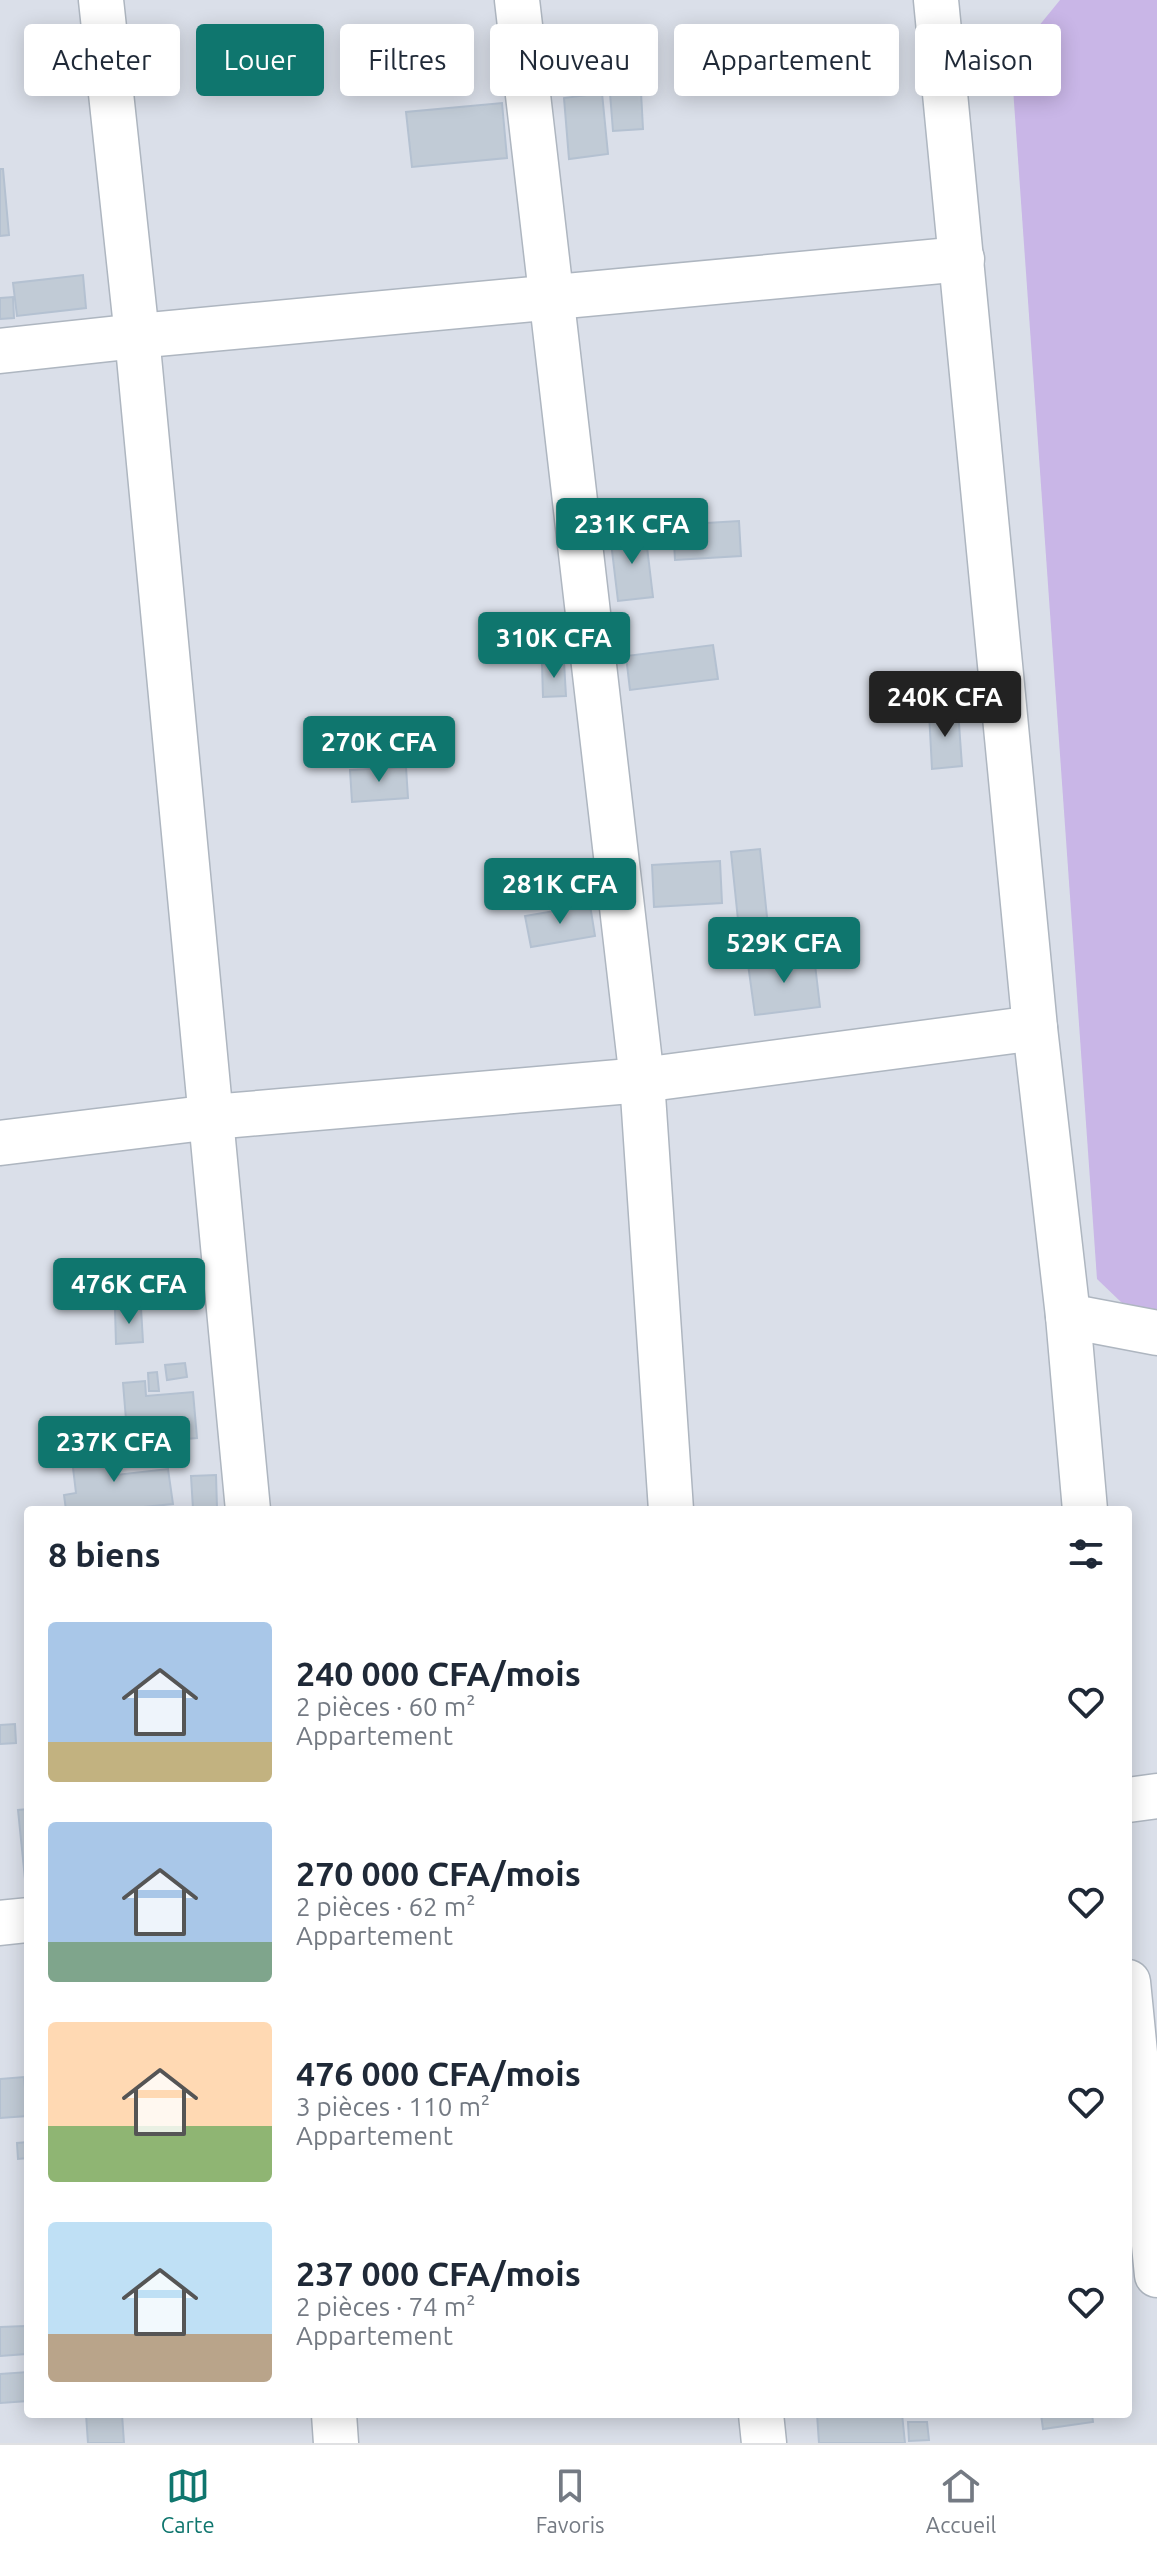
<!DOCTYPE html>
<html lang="fr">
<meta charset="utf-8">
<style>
:root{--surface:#fff;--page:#f2f2f3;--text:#1f2937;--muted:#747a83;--line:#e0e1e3;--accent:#0f766e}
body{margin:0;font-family:Ubuntu,sans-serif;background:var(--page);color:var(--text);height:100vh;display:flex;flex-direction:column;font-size:30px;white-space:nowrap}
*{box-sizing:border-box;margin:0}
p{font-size:26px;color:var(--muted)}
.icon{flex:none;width:44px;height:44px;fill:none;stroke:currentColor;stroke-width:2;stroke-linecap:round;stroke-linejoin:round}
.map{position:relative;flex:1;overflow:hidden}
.drawer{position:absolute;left:24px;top:1506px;width:1108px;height:912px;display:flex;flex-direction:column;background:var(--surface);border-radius:8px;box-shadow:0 4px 20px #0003}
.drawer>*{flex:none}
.guide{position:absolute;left:24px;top:24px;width:1110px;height:72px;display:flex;gap:16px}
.price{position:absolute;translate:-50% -68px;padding:0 18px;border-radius:8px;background:var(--accent);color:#fff;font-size:26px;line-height:52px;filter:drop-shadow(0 2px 4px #0008)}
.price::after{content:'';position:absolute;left:50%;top:48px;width:24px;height:18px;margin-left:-12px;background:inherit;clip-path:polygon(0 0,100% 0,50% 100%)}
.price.on{background:#222;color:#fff}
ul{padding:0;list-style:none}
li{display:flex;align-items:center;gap:24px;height:200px;padding:0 24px}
li span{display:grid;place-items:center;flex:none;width:224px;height:160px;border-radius:8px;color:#555}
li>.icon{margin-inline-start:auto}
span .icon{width:96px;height:96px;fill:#fffc;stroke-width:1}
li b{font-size:34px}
h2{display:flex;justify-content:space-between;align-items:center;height:96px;padding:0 24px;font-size:34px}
.pill{padding:0 28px;border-radius:8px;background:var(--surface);box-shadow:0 4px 20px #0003;font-size:28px;line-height:72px}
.pill.on{background:var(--accent);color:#fff}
.menu{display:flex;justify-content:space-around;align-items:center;height:112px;border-top:2px solid var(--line);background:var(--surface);font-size:22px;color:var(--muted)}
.menu a{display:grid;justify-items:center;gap:4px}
.menu .on{color:var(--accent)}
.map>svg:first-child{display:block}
.residential{fill:#dadfe9;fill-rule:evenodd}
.green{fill:#c9b6e7}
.building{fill:#c1cbd6;stroke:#b4c1d1;stroke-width:2}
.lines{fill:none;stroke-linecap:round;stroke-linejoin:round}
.minor-casing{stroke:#aeb6c0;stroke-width:47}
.minor{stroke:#fff;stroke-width:44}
</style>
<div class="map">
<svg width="1157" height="2443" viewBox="0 0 1157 2443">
<rect width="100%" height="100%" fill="#ebeff5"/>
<path class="residential" d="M0 0H1157V2443H0ZM28 1510H1128V2414H28Z"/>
<path class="green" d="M1060 0H1157V1329L1147 1327 1097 1279 1011 60Z"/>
<g class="building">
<path d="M641 92 643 129 613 131 610 93Z"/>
<path d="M602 93 608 154 569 159 564 98Z"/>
<path d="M502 103 507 158 412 167 406 112Z"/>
<path d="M0 169H3L9 235 0 236Z"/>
<path d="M83 275 86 308 17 316 13 283Z"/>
<path d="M13 297 14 318 0 319V298Z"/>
<path d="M739 521 741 556 675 560 673 525Z"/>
<path d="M645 530 653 597 618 601 610 534Z"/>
<path d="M713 645 718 679 630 690 626 656Z"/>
<path d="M564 662 566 696 543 697 542 664Z"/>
<path d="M958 710 962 766 932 769 929 712Z"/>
<path d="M406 767 408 798 352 802 350 770Z"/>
<path d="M760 849 770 946 741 949 731 852Z"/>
<path d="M720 861 722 903 654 907 652 865Z"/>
<path d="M590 905 595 936 531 947 525 916Z"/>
<path d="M814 956 820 1007 755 1015 748 964Z"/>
<path d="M83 1261 84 1290 61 1291 60 1262Z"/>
<path d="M141 1308 143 1342 116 1344 115 1309Z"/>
<path d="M185 1363 187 1377 167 1380 165 1365Z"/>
<path d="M157 1372 159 1391H149L148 1373Z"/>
<path d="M145 1381 146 1396 193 1392 197 1438 128 1444 123 1383Z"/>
<path d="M112 1447 116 1475 168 1469 173 1504 113 1510H66L64 1495 76 1493 71 1451Z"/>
<path d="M216 1475 217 1508 193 1509 191 1476Z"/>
<path d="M15 1724 16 1743 0 1744V1725Z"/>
<path d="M28 1809V1879H25L18 1810Z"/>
<path d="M24 2077 27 2116 0 2118V2079Z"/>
<path d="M28 2142V2158L18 2159 17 2143Z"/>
<path d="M25 2326 26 2354 0 2356V2327Z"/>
<path d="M28 2372V2401L0 2403V2374Z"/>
<path d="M86 2414H122L124 2443H88Z"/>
<path d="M817 2414H902L905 2443H819Z"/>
<path d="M1041 2414H1092L1093 2422 1043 2429Z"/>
<path d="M908 2422H927L929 2440 909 2441Z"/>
</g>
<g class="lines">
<g class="minor-casing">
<g id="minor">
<path d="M101 0 137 336 248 1510"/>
<path d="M517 0 642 1080 671 1510"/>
<path d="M936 0 1035 1028 1068 1316 1085 1510"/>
<path d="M0 351 137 336 962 259"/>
<path d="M0 1143 212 1117 642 1080 1035 1028"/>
<path d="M1068 1316 1157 1333"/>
<path d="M1128 1800 1157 1796"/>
<path d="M0 1923 28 1920"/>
<path d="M1128 1982 1157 2275"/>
<path d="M334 2414 336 2443"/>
<path d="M761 2414 764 2443"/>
</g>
</g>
<use href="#minor" class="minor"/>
</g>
</svg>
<b class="price" style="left:632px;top:566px">231K CFA</b>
<b class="price" style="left:554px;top:680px">310K CFA</b>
<b class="price on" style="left:945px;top:739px">240K CFA</b>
<b class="price" style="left:379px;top:784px">270K CFA</b>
<b class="price" style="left:560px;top:926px">281K CFA</b>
<b class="price" style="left:784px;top:985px">529K CFA</b>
<b class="price" style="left:129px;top:1326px">476K CFA</b>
<b class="price" style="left:114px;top:1484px">237K CFA</b>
<div class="guide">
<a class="pill">Acheter</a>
<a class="pill on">Louer</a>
<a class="pill">Filtres</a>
<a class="pill">Nouveau</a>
<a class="pill">Appartement</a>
<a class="pill">Maison</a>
</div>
<section class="drawer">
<h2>8 biens<svg class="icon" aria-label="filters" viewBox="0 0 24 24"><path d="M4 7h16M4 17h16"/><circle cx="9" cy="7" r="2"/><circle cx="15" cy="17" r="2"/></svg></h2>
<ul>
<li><span style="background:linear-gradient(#a9c7e8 75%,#c2b280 0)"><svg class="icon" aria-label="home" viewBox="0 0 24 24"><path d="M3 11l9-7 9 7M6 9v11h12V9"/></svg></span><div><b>240 000 CFA/mois</b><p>2 pièces · 60 m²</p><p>Appartement</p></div><svg class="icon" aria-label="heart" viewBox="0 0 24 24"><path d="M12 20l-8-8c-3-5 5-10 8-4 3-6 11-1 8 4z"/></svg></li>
<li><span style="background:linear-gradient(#a9c7e8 75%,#7fa58c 0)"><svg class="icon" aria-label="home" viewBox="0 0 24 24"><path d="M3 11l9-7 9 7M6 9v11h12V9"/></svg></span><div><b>270 000 CFA/mois</b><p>2 pièces · 62 m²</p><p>Appartement</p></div><svg class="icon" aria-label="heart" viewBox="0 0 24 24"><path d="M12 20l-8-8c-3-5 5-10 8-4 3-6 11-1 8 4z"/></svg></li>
<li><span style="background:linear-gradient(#ffd9b3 65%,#8fb573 0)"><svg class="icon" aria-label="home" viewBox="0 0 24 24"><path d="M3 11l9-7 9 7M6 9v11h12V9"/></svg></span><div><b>476 000 CFA/mois</b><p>3 pièces · 110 m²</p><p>Appartement</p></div><svg class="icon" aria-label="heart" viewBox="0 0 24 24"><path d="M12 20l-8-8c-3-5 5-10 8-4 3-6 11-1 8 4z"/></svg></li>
<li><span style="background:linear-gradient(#bfe0f5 70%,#b9a48a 0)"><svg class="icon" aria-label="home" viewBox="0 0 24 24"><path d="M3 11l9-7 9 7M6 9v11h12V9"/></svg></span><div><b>237 000 CFA/mois</b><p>2 pièces · 74 m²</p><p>Appartement</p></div><svg class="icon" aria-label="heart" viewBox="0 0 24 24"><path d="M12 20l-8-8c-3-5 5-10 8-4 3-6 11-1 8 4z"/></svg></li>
</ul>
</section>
</div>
<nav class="menu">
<a class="on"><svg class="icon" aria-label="map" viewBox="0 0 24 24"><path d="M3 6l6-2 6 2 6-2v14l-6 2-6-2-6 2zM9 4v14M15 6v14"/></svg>Carte</a>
<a><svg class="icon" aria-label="saved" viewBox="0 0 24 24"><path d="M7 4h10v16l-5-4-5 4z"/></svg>Favoris</a>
<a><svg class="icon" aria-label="home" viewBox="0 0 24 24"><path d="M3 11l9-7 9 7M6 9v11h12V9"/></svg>Accueil</a>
</nav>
